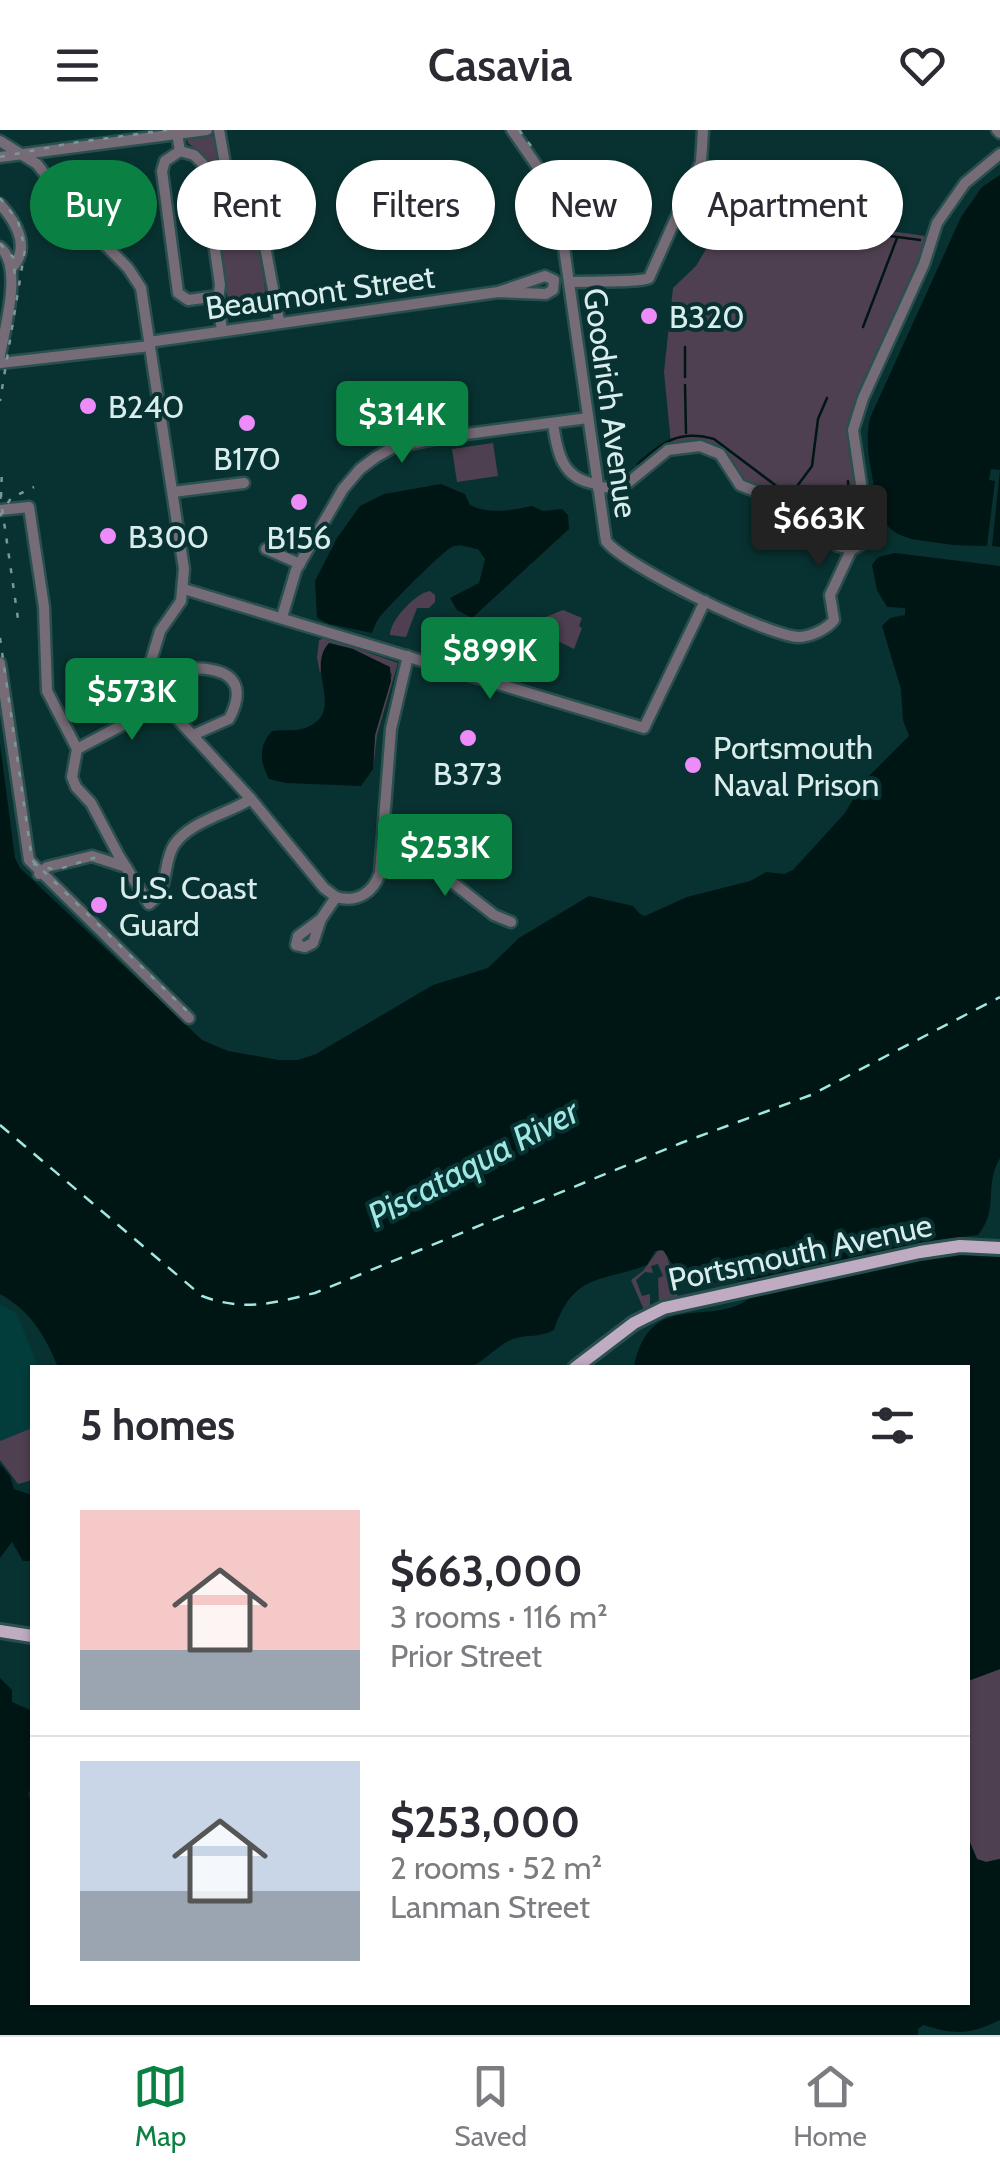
<!DOCTYPE html>
<meta charset="utf-8">
<style>
:root{--surface:#fff;--page:#f2f2f3;--text:#2b2b33;--muted:#7c7c81;--line:#e1e1e2;--accent:#0b8043}
body{margin:0;font-family:Cabin,sans-serif;background:var(--page);color:var(--text);height:100vh;display:flex;flex-direction:column;font-size:38px;white-space:nowrap}
*{box-sizing:border-box;margin:0}
p{font-size:32px;color:var(--muted)}
.icon{flex:none;width:55px;height:55px;fill:none;stroke:currentColor;stroke-width:2;stroke-linecap:round;stroke-linejoin:round}
.map{position:relative;flex:1;overflow:hidden}
.side{position:absolute;left:30px;top:1235px;width:940px;height:640px;display:flex;flex-direction:column;background:var(--surface);border-radius:0px;box-shadow:0 2px 8px #0004}
.side>*{flex:none}
.banner{position:absolute;left:30px;top:30px;width:940px;height:90px;display:flex;gap:20px}
.price{position:absolute;translate:-50% -85px;padding:0 22px;border-radius:10px;background:var(--accent);color:#fff;font-size:32px;line-height:65px;filter:drop-shadow(0 2px 5px #0008)}
.price::after{content:'';position:absolute;left:50%;top:60px;width:30px;height:22px;margin-left:-15px;background:inherit;clip-path:polygon(0 0,100% 0,50% 100%)}
.price.active{background:#222;color:#fff}
ul{padding:0;list-style:none}
li{display:flex;align-items:center;gap:30px;height:250px;padding:0 50px}
li+li{border-top:2px solid var(--line)}
li span{display:grid;place-items:center;flex:none;width:280px;height:200px;border-radius:0px;color:#555}
li>.icon{margin-inline-start:auto}
span .icon{width:120px;height:120px;fill:#fffc;stroke-width:1}
li b{font-size:42px}
h2{display:flex;justify-content:space-between;align-items:center;height:120px;padding:0 50px;font-size:42px}
.pill{padding:0 35px;border-radius:45px;background:var(--surface);box-shadow:0 2px 8px #0004;font-size:35px;line-height:90px}
.pill.active{background:var(--accent);color:#fff}
header{display:flex;justify-content:space-between;align-items:center;height:130px;padding:0 50px;background:var(--surface);font-size:45px;font-weight:600}
.tabs{display:flex;justify-content:space-around;align-items:center;height:140px;border-top:2px solid var(--line);background:var(--surface);font-size:28px;color:var(--muted)}
.tabs a{display:grid;justify-items:center;gap:5px}
.tabs .active{color:var(--accent)}
.map>svg:first-child{display:block}
.built{fill:#023d3b}
.green{fill:#4e4050}
.water{fill:#001615}
.pier{fill:#083231}
.lines{fill:none;stroke-linecap:round;stroke-linejoin:round}
.stream{stroke:#001615;stroke-width:2.5}
.ferry{stroke:#a0e8e4;stroke-width:2.5;stroke-dasharray:12 10;stroke-linecap:butt}
.minor-casing{stroke:#29504f;stroke-width:15}
.major-casing{stroke:#29504f;stroke-width:18}
.minor{stroke:#766c77;stroke-width:10}
.major{stroke:#c0acc2;stroke-width:12}
.rail{stroke:#7a9897;stroke-width:2.5;stroke-dasharray:5 10;stroke-linecap:butt}
.poi-dot{fill:#ed8cf9;stroke:#083231;stroke-width:4}
.labels{text-anchor:middle;dominant-baseline:central;stroke-width:8;stroke-linejoin:round;paint-order:stroke}
.street-label{font-size:32px;fill:#d9eeec;stroke:#083231}
.poi-label{font-size:32px;fill:#d9eeec;stroke:#083231;text-anchor:start}
.water-label{font-size:35px;font-style:italic;fill:#a0e8e4;stroke:#083231}
</style>
<header><svg class="icon" aria-label="menu" viewBox="0 0 24 24"><path d="M4 6h16M4 12h16M4 18h16"/></svg>Casavia<svg class="icon" aria-label="heart" viewBox="0 0 24 24"><path d="M12 20l-8-8c-3-5 5-10 8-4 3-6 11-1 8 4z"/></svg></header>
<div class="map">
<svg width="1000" height="1905" viewBox="0 0 1000 1905">
<rect width="100%" height="100%" fill="#083231"/>
<path class="built" d="M0 1174 17 1184 38 1237 32 1238V1298L0 1311Z"/>
<g class="green">
<path d="M212 6 215 8 221 53 249 85 258 105 267 175 231 181 218 127 208 35 203 25 188 13 187 9Z"/>
<path d="M84 50 128 69 124 84 111 104 86 76 87 71H81L74 63Z"/>
<path d="M749 81 925 106 918 131 851 284 848 300 862 387 848 410 837 409 777 365 744 350 719 318 698 312 671 314 664 242 673 158 696 136 728 82Z"/>
<path d="M493 313 498 346 457 352 452 319Z"/>
<path d="M430 461 435 465V472L429 478H417L406 507 390 505C390 490 416 463 430 461Z"/>
<path d="M563 480 582 488 579 496 582 498 574 519 529 497 531 493Z"/>
<path d="M325 508 398 533 377 605 373 639 375 605 392 544 353 519 329 513 320 543 317 528 319 510Z"/>
<path d="M659 1119 666 1122 678 1167 659 1174 658 1148 663 1146 658 1134 651 1136 653 1143 645 1142 636 1150 642 1166 650 1164V1177L644 1180 631 1150 643 1141Z"/>
<path d="M32 1298V1350L18 1354 0 1330V1311Z"/>
<path d="M1000 1539V1729L986 1732 977 1729 968 1708V1551Z"/>
</g>
<g class="water">
<path d="M1000 45V417C971 414 907 420 887 395 877 383 875 366 873 351 869 329 865 311 870 288L961 87 982 57Z"/>
<path d="M441 354 465 364 470 375C491 385 511 380 532 376L543 381 562 379 568 385 569 399 472 488 457 480 450 468 479 453 485 429 478 419C471 418 461 414 454 416 445 418 387 478 379 488 376 492 374 498 372 503L329 494 317 488 315 451 337 408 360 376 384 364Z"/>
<path d="M895 423 1000 436V1028C983 1058 1000 1078 978 1105L989 1124 1000 1127V1539L968 1551V1238L634 1237C650 1155 716 1201 753 1165L749 1150 686 1155 663 1120 655 1121 647 1135C598 1153 574 1143 554 1200 540 1208 527 1204 513 1209 497 1215 486 1231 470 1237H58C45 1206 31 1181 0 1164V614L15 728 20 738 202 910 228 921 279 930H298L316 924 433 855 488 838 519 808 589 766 633 776 640 784 645 786 687 767 750 751 766 742 784 744 793 740 845 683 864 651 909 606 903 590 901 559 882 496 890 488 905 485V478L887 477 877 460 872 435 878 427Z"/>
<path d="M329 513 353 519 390 537 391 551 375 605 373 639 361 656 285 653 269 649C260 632 258 617 272 601 283 599 294 602 305 598 348 582 304 540 329 513Z"/>
<path d="M0 1334 10 1346 14 1359 32 1365 30 1431H23L12 1412 0 1428Z"/>
<path d="M0 1548 12 1560V1572L30 1580 32 1588V1656L28 1664 32 1674V1872H968V1708L977 1729 986 1732 1000 1729V1890C969 1905 956 1905 923 1895L918 1899V1905H0Z"/>
</g>
<g class="pier">
<path d="M991 339 1000 340 992 416 1000 417V422H966L911 414 892 408 894 403 911 409 966 417 987 416 995 351 989 350Z"/>
<path d="M978 1105 989 1124 971 1122 943 1125 753 1162 750 1150 930 1111Z"/>
</g>
<g class="lines">
<g class="stream">
<path d="M853 101 920 110"/>
<path d="M863 197 897 108"/>
<path d="M685 247V217"/>
<path d="M685 255 686 303"/>
<path d="M638 334C662 312 680 299 714 309L831 397 851 401 848 351"/>
<path d="M792 363 812 336 818 289 827 268"/>
</g>
<path class="ferry" d="M0 995 202 1166C244 1182 273 1173 315 1163L681 1013 811 965 1000 867"/>
<g class="minor-casing">
<g id="minor">
<path d="M219 0 228 51 256 89 264 111 279 191"/>
<path d="M512 0 548 52 559 83 606 411C623 435 771 508 800 507 812 506 827 499 834 490L830 465 866 388 853 300 863 268 924 134 937 93 965 53 1000 24"/>
<path d="M997 0 1000 3"/>
<path d="M177 4 180 21 194 25 203 34 220 155 218 170 222 201"/>
<path d="M0 11 37 34 81 90 128 138 141 158 184 439 181 471 160 501 151 531 152 544 161 571 251 669 324 758 336 767"/>
<path d="M180 21 165 31 162 41 178 163 188 170 218 166"/>
<path d="M0 27 207 0"/>
<path d="M0 74C16 92 31 117 12 138"/>
<path d="M0 117C23 136 5 197 0 225"/>
<path d="M570 152C587 151 639 153 649 148L701 32 703 0"/>
<path d="M149 212 498 162 545 146 554 150 553 160 546 164 498 162"/>
<path d="M0 233 150 216"/>
<path d="M553 293C557 324 563 350 597 354"/>
<path d="M598 358 624 356 668 320 700 316 720 324 740 355 765 365 838 416 853 419 878 404"/>
<path d="M173 362 244 353"/>
<path d="M0 380 29 377 44 477 47 561 77 619 72 647 76 657 91 673 119 726 149 774C170 759 162 734 174 715 190 691 228 684 251 669"/>
<path d="M266 419 300 434"/>
<path d="M184 459 644 598 705 471"/>
<path d="M282 487 296 440 343 359 360 339 376 327 392 318 444 307 588 288"/>
<path d="M0 533 29 730 189 888"/>
<path d="M152 544C186 535 261 529 229 589L193 605"/>
<path d="M77 619 147 582 161 571"/>
<path d="M381 728 411 726 424 730 494 785 511 792"/>
<path d="M39 744 47 737 92 726 126 737"/>
<path d="M336 767C357 773 373 763 380 743L391 599 408 526"/>
<path d="M321 789 298 806 296 815 305 817 313 813 321 789 336 767"/>
</g>
</g>
<g class="major-casing">
<g id="major">
<path d="M575 1238 634 1193 664 1178 920 1122 960 1116 1000 1118"/>
<path d="M0 1501 32 1506"/>
</g>
</g>
<use href="#minor" class="minor"/>
<use href="#major" class="major"/>
<g class="rail">
<path d="M519 0 537 24"/>
<path d="M0 27 72 13 167 0"/>
<path d="M0 68 18 91 25 119 0 271"/>
<path d="M0 114 13 127 15 147"/>
<path d="M0 364 18 489"/>
<path d="M1 367 2 338"/>
<path d="M0 386 11 368 34 357"/>
<path d="M0 508 32 730 187 881"/>
<path d="M33 734 56 740 100 726"/>
</g>
</g>
<g class="poi-dot">
<circle cx="649" cy="186" r="10"/>
<circle cx="88" cy="276" r="10"/>
<circle cx="247" cy="293" r="10"/>
<circle cx="299" cy="372" r="10"/>
<circle cx="108" cy="406" r="10"/>
<circle cx="468" cy="608" r="10"/>
<circle cx="693" cy="635" r="10"/>
<circle cx="99" cy="775" r="10"/>
</g>
<g class="labels">
<g class="street-label">
<text transform="translate(320 162) rotate(-8)">Beaumont Street</text>
<text transform="translate(611 273) rotate(82)">Goodrich Avenue</text>
<text transform="translate(800 1122) rotate(-12)">Portsmouth Avenue</text>
</g>
<g class="poi-label">
<text x="669" y="186">B320</text>
<text x="108" y="276">B240</text>
<text x="247" y="328" text-anchor="middle">B170</text>
<text x="128" y="406">B300</text>
<text x="299" y="407" text-anchor="middle">B156</text>
<text x="713" y="617">Portsmouth<tspan x="713" dy="37">Naval Prison</tspan></text>
<text x="468" y="643" text-anchor="middle">B373</text>
<text x="119" y="757">U.S. Coast<tspan x="119" dy="37">Guard</tspan></text>
</g>
<g class="water-label">
<text transform="translate(473 1033) rotate(-28)">Piscataqua River</text>
</g>
</g>
</svg>
<b class="price" style="left:402px;top:336px">$314K</b>
<b class="price active" style="left:819px;top:440px">$663K</b>
<b class="price" style="left:490px;top:572px">$899K</b>
<b class="price" style="left:132px;top:613px">$573K</b>
<b class="price" style="left:445px;top:769px">$253K</b>
<div class="banner">
<a class="pill active">Buy</a>
<a class="pill">Rent</a>
<a class="pill">Filters</a>
<a class="pill">New</a>
<a class="pill">Apartment</a>
</div>
<section class="side">
<h2>5 homes<svg class="icon" aria-label="filters" viewBox="0 0 24 24"><path d="M4 7h16M4 17h16"/><circle cx="9" cy="7" r="2"/><circle cx="15" cy="17" r="2"/></svg></h2>
<ul>
<li><span style="background:linear-gradient(#f6c9c9 70%,#9aa5b1 0)"><svg class="icon" aria-label="home" viewBox="0 0 24 24"><path d="M3 11l9-7 9 7M6 9v11h12V9"/></svg></span><div><b>$663,000</b><p>3 rooms · 116 m²</p><p>Prior Street</p></div></li>
<li><span style="background:linear-gradient(#c9d6e8 65%,#9aa5b1 0)"><svg class="icon" aria-label="home" viewBox="0 0 24 24"><path d="M3 11l9-7 9 7M6 9v11h12V9"/></svg></span><div><b>$253,000</b><p>2 rooms · 52 m²</p><p>Lanman Street</p></div></li>
</ul>
</section>
</div>
<nav class="tabs">
<a class="active"><svg class="icon" aria-label="map" viewBox="0 0 24 24"><path d="M3 6l6-2 6 2 6-2v14l-6 2-6-2-6 2zM9 4v14M15 6v14"/></svg>Map</a>
<a><svg class="icon" aria-label="saved" viewBox="0 0 24 24"><path d="M7 4h10v16l-5-4-5 4z"/></svg>Saved</a>
<a><svg class="icon" aria-label="home" viewBox="0 0 24 24"><path d="M3 11l9-7 9 7M6 9v11h12V9"/></svg>Home</a>
</nav>
